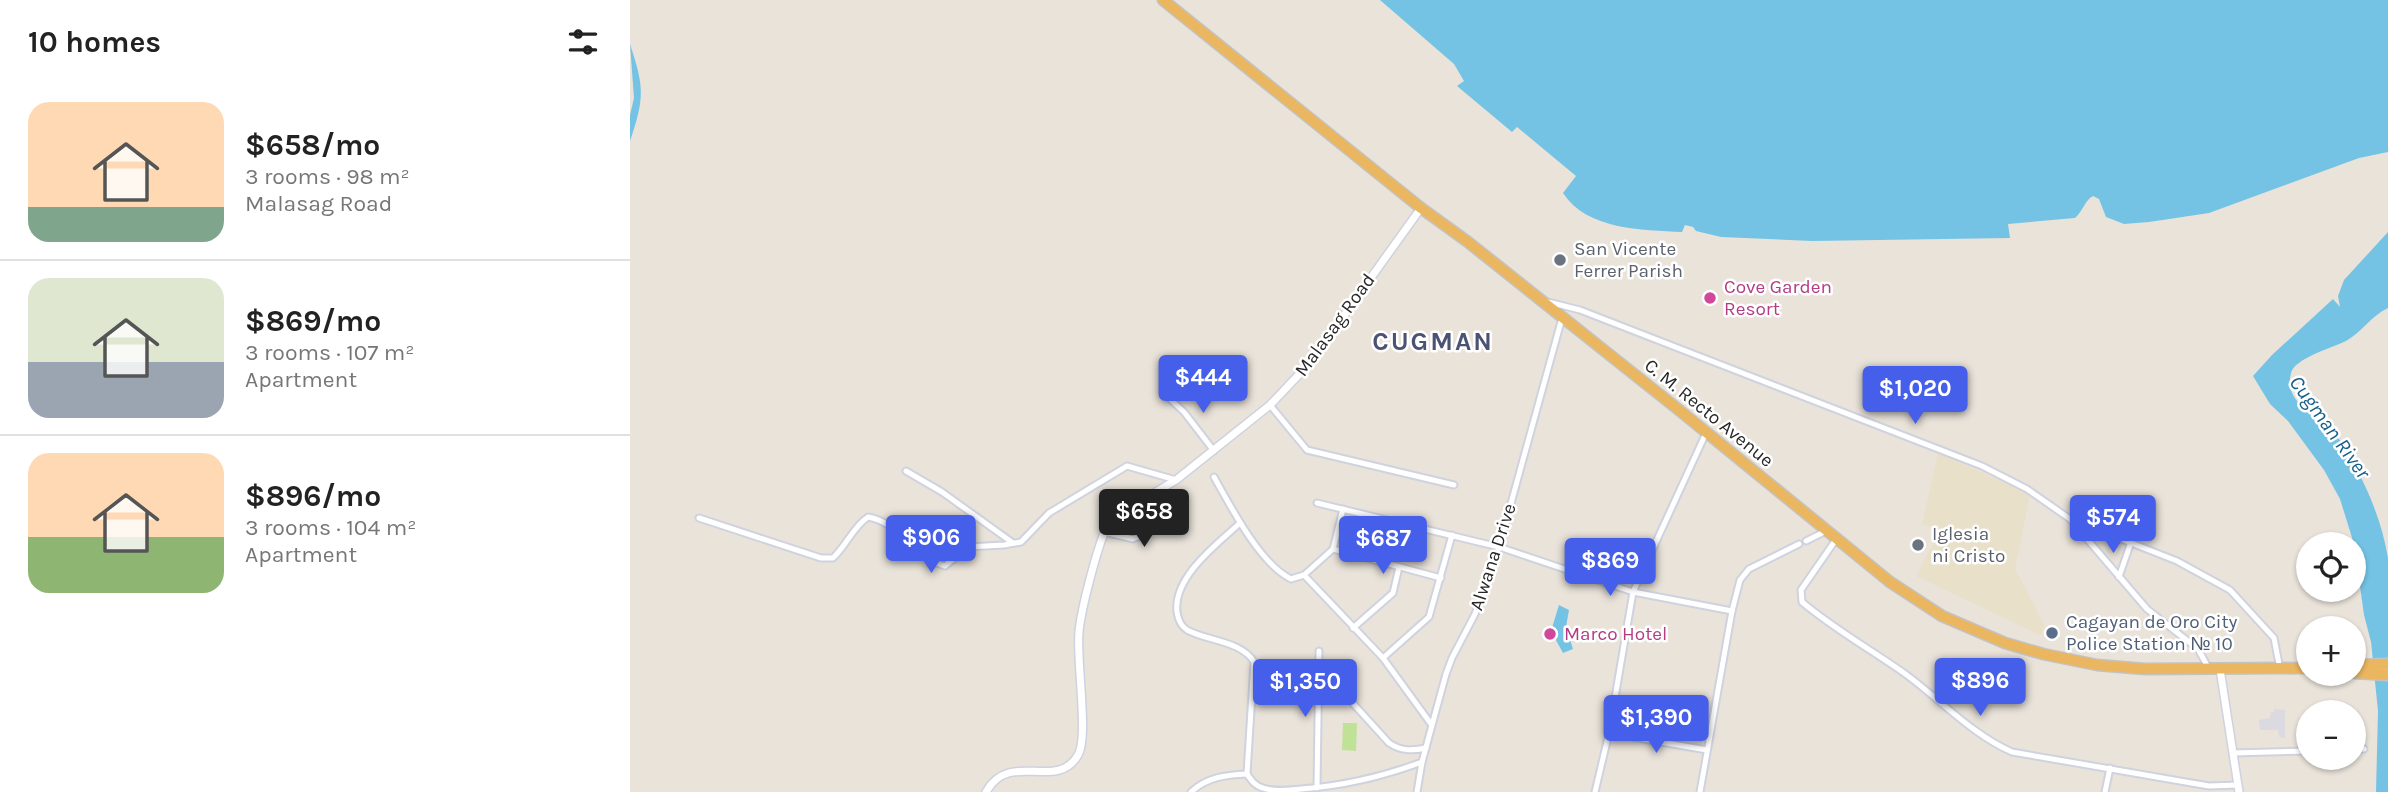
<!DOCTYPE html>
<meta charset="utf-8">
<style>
:root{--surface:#fff;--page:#f2f2f2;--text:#222;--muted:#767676;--line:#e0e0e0;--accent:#455fea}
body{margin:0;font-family:Karla,sans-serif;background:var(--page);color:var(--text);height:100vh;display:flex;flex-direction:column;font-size:26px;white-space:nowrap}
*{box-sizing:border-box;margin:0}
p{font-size:23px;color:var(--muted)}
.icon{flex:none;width:38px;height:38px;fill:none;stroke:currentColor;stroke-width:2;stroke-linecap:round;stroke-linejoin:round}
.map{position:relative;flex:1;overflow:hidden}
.drawer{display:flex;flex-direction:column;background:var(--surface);width:630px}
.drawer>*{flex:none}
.controls{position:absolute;left:1666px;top:532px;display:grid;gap:14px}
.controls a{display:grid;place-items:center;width:70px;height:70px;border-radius:50%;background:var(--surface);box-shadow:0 2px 5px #0004;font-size:35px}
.price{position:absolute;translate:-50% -60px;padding:0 16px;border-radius:7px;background:var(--accent);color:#fff;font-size:23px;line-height:46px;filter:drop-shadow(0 2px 4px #0008)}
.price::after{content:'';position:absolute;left:50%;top:42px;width:21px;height:16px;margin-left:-10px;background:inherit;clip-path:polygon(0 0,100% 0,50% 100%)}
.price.current{background:#222;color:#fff}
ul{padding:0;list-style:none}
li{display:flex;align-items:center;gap:21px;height:175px;padding:0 28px}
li+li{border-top:2px solid var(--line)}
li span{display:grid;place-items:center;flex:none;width:196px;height:140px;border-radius:21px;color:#555}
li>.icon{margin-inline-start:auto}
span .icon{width:84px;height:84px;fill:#fffc;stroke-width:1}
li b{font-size:30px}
h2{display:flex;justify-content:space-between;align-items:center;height:84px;padding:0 28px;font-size:30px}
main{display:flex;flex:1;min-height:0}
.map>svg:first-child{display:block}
.industrial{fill:#dcdae1}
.education{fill:#e9e0ca}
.pitch{fill:#c0e296}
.water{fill:#74c3e4}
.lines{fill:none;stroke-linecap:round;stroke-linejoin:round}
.minor-casing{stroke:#cfd2df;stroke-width:9}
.tertiary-casing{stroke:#cfd2df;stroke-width:10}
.trunk-casing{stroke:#c3c3c3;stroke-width:13}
.minor{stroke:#fff;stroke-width:5}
.tertiary{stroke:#fff;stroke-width:7}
.trunk{stroke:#eab660;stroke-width:10}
.worship-dot{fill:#6b7280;stroke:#fff;stroke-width:2.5}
.hotel-dot{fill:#d1479c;stroke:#fff;stroke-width:2.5}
.service-dot{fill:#5c6f8a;stroke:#fff;stroke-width:2.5}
.labels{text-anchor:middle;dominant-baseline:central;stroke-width:5;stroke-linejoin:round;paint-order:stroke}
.worship-label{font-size:19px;fill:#5b616d;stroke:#fff;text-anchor:start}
.hotel-label{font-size:19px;fill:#b23c85;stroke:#fff;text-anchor:start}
.street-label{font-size:19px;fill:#272727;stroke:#fff}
.service-label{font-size:19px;fill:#4e5e75;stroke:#fff;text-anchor:start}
.water-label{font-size:21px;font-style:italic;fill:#17608b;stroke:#fff}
.district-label{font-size:26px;font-weight:bold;letter-spacing:2px;fill:#4c5273;stroke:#fff}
</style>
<main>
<section class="drawer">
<h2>10 homes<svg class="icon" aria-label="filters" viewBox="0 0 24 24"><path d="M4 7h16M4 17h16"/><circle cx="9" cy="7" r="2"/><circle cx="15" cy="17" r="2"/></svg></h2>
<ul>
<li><span style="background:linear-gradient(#ffd9b3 75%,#7fa58c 0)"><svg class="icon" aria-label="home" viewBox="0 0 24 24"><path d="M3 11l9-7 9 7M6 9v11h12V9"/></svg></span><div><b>$658/mo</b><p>3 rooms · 98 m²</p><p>Malasag Road</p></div></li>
<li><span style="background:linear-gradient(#dfe7d0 60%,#9aa5b1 0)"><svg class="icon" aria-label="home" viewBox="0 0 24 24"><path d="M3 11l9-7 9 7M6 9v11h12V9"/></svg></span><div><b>$869/mo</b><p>3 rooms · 107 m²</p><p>Apartment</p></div></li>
<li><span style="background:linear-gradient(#ffd9b3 60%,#8fb573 0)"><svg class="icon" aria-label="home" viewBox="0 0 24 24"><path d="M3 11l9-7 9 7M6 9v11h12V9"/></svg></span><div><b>$896/mo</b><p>3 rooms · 104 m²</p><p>Apartment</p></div></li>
</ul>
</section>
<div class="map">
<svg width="1758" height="792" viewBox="0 0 1758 792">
<rect width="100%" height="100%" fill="#e9e3da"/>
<path class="industrial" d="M1644 709 1655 710V738L1649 737 1648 730H1630L1629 720 1640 718 1641 712H1644Z"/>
<path class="education" d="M1308 453 1400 494 1385 568 1415 627 1410 635 1286 576 1311 528 1292 524Z"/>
<path class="pitch" d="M713 723H727L726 751 712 750Z"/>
<g class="water">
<path d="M750 0H1758V152L1729 158 1579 213 1519 222 1494 224 1476 217 1469 199 1463 196C1455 200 1453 211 1445 218L1378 224 1380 238 1182 241 1091 237 1066 231 1063 227 1055 225 1052 232C1012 230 957 230 933 193L946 176 887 127 882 132 827 86 834 81 824 64Z"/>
<path d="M0 44C14 87 15 97 0 141V115L4 98Z"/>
<path d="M1758 232V308C1741 316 1732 332 1716 341 1702 348 1665 358 1661 373 1652 406 1695 418 1709 439 1732 474 1751 516 1758 558V792H1746L1748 711 1741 642 1734 615 1724 544 1710 499 1694 470 1658 421 1640 404 1623 376 1642 355 1703 299 1710 307 1708 296 1714 280Z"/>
<path d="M929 605 939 610 936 627 943 649 933 653 921 631Z"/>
</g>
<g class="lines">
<g class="minor-casing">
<g id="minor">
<path d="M918 302 950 310 1352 466 1397 489 1440 519 1517 609 1568 649 1579 669"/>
<path d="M540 399 554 412 584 451"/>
<path d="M640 405 677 450 824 485"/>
<path d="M276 471 312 492 383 543"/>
<path d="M584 477C601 507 630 564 661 579L674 575 753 658 801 724"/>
<path d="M687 503 869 547 1003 592 1102 611"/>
<path d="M69 518 191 558H203C216 546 223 527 238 517 269 522 286 558 315 566L337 547 374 545 391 542 419 513 497 466 546 480"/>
<path d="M1443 520 1547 561 1600 590 1644 638 1650 669"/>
<path d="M610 523C587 544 543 577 547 612 548 619 551 626 557 630 577 641 612 641 624 662L617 774C621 780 625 786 633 788 645 792 658 790 671 789 713 786 752 777 792 762"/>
<path d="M474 532 503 539 551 518"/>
<path d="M1207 538 1171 590 1172 602C1204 629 1240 649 1274 673 1310 699 1341 734 1382 752L1579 786 1608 785"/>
<path d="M1176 541 1198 530"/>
<path d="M703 549 811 578"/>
<path d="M674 575 703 549 713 509"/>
<path d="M1489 577 1501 542"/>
<path d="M723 628 763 593 769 567"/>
<path d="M753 658 799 617 822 535"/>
<path d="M689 681 709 688 759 743C771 751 782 751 796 748"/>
<path d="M979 733 1077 750"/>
<path d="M1724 749H1734"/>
<path d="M1603 753 1678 751"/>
<path d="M687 788 689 651"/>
<path d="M561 792C577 777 596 775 617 774"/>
<path d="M787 792 792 762 816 674 822 658 845 614 869 547 932 318"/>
<path d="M965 792 979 733 1003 592 1076 433"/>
<path d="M1070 792 1102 611 1110 580 1119 569 1169 544"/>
<path d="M1475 792 1480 768"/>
</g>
</g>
<g class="tertiary-casing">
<g id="tertiary">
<path d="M1590 669 1609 792"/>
<path d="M356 792C380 749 427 792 448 755 459 737 446 659 449 632 451 609 468 544 478 524L484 517 546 480 640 405 679 364 791 208"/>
</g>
</g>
<g class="trunk-casing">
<g id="trunk">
<path d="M533 0 791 208 838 242 1049 410 1260 582 1312 616 1375 643 1413 654 1467 665 1515 669 1678 668"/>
<path d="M1724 665 1758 664"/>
<path d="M1724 673 1758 675"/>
</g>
</g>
<use href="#minor" class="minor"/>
<use href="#tertiary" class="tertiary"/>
<use href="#trunk" class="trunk"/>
</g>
<g class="worship-dot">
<circle cx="930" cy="260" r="7"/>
<circle cx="1288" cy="545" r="7"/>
</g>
<g class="hotel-dot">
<circle cx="1080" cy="298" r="7"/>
<circle cx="920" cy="634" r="7"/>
</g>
<circle class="service-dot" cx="1422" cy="633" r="7"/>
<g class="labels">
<g class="worship-label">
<text x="944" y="249">San Vicente<tspan x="944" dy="22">Ferrer Parish</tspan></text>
<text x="1302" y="534">Iglesia<tspan x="1302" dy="22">ni Cristo</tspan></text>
</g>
<g class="hotel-label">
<text x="1094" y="287">Cove Garden<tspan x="1094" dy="22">Resort</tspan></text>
<text x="934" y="634">Marco Hotel</text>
</g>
<g class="street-label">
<text transform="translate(705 325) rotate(-54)">Malasag Road</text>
<text transform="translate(1079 413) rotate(39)">C. M. Recto Avenue</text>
<text transform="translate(863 557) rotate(-72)">Alwana Drive</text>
</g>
<g class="service-label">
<text x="1436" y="622">Cagayan de Oro City<tspan x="1436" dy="22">Police Station № 10</tspan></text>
</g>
<g class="water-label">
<text transform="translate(1700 427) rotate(54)">Cugman River</text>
</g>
<g class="district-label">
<text x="803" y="341">CUGMAN</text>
</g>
</g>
</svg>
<div class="controls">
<a><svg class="icon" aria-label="locate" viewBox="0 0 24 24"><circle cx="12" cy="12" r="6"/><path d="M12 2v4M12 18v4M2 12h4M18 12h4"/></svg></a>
<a>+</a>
<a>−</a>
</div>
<b class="price" style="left:573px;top:415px">$444</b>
<b class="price" style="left:1285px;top:426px">$1,020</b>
<b class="price current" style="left:514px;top:549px">$658</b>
<b class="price" style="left:1483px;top:555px">$574</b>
<b class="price" style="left:301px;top:575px">$906</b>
<b class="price" style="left:753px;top:576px">$687</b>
<b class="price" style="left:980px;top:598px">$869</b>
<b class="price" style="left:1350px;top:718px">$896</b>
<b class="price" style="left:675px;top:719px">$1,350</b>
<b class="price" style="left:1026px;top:755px">$1,390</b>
</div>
</main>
